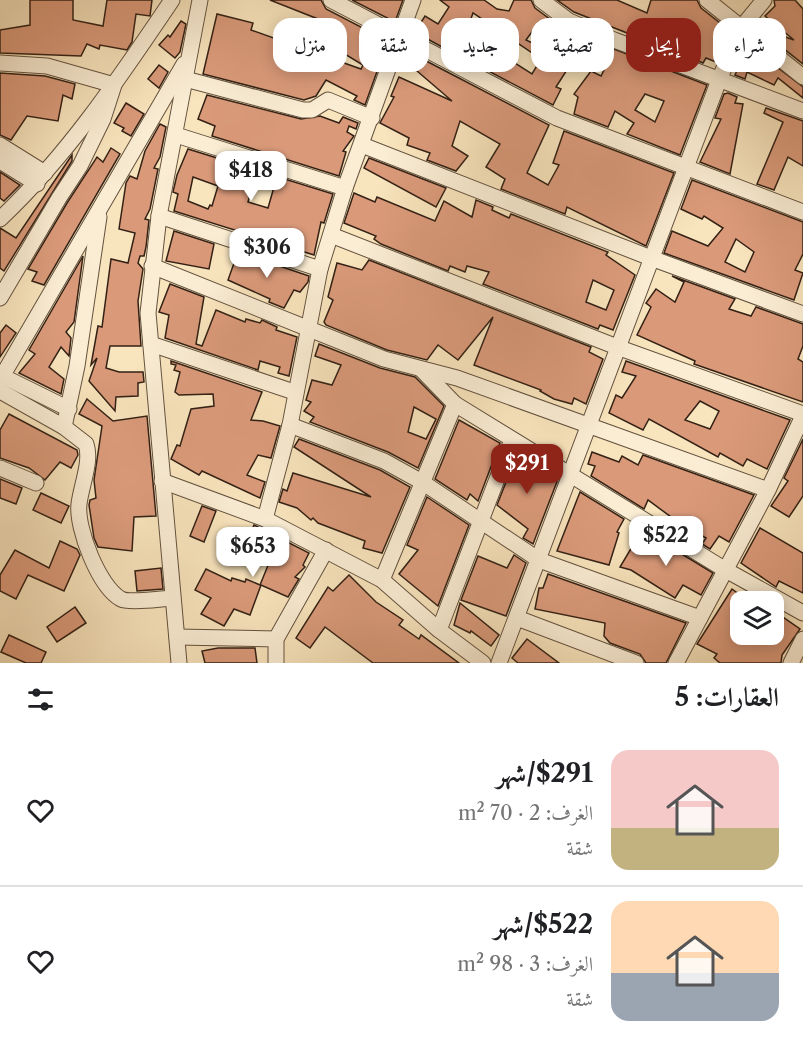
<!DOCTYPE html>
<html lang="ar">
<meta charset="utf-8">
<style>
:root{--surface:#fff;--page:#f2f2f2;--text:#202124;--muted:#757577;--line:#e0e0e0;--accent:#8f2418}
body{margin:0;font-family:"Libre Caslon Text",Amiri,serif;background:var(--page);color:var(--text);direction:rtl;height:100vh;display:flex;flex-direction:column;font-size:22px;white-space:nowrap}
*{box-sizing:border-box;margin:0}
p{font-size:20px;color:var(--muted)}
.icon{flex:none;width:33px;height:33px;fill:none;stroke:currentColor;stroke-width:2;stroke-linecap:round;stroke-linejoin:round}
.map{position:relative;height:663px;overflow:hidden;direction:ltr}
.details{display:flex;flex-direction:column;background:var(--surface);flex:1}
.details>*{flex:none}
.hud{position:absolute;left:18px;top:18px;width:768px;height:54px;direction:rtl;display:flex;gap:12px}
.buttons{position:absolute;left:730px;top:591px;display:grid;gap:12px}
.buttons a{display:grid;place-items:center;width:54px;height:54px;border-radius:12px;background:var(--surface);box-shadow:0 3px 15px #0003;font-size:30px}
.price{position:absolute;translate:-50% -51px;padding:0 14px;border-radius:12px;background:#fff;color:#222;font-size:20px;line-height:39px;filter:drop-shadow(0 2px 3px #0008)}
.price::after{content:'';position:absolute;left:50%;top:36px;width:18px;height:14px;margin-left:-9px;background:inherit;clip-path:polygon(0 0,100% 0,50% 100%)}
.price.current{background:var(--accent);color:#fff}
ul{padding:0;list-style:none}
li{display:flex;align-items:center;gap:18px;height:150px;padding:0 24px}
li+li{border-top:2px solid var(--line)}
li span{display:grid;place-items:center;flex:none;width:168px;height:120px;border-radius:18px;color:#555}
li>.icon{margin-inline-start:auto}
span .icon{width:72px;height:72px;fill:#fffc;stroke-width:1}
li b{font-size:26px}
h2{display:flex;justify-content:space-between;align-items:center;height:72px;padding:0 24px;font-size:26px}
.tag{padding:0 21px;border-radius:18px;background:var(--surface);box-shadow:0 3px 15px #0003;font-size:21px;line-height:54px}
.tag.current{background:var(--accent);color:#fff}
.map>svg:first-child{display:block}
.building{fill:#da9a7a;stroke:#332115;stroke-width:1.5;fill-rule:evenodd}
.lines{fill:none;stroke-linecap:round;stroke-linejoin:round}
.minor-casing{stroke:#64523f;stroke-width:17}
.minor{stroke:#faedd4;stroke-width:15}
</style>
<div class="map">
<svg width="803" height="663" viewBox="0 0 803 663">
<rect width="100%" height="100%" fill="#f8e4bd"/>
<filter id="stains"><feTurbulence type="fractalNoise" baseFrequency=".00333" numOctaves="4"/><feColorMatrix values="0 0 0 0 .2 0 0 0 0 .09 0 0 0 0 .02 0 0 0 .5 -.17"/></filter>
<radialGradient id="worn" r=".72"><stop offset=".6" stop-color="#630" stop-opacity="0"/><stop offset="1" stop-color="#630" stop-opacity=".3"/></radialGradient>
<g class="building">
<path d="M30 0H73V20L103 26 107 0H152L150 16 136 14 132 42 127 50 100 45 99 49 87 44 81 56 0 53V30L30 25Z"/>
<path d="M270 0H321L326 9 388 41 365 105 354 100 357 96 326 80 316 96 304 100 203 74 217 14 253 23 251 30 361 69 363 65 310 33 318 19Z"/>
<path d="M352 0H403L395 22Z"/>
<path d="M440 0H484L497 9 509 11 514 0H531L535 8 565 30 707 85 680 155 627 134 634 123 615 111 608 127 574 114 578 97 574 94 591 71 601 76 605 68 539 22 526 40 572 62 556 87 561 89 553 105 462 57 474 37 532 74 541 59 473 13 463 41 449 36 442 47 422 36 424 35 416 30 425 16 438 24 449 7ZM645 94 664 101 655 122 635 110Z"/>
<path d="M557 0H617L647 13 651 0H697L701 8 729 30 716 62 706 58 703 63 574 12Z"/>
<path d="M774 0H795L803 9V64L755 26 794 40 765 16 775 6Z"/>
<path d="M181 21 186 24 180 52 175 58 159 45 168 35 170 37Z"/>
<path d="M747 44 803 87V98L778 78 774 85 747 72 745 79 735 75 738 68 735 66Z"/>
<path d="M409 52 549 125 527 173 548 185 559 165 553 163 564 131 674 173 646 246 567 207 565 214 501 189 505 179 486 167 500 144 460 121 452 146 468 156 456 171 427 160 430 153 407 145 409 138 380 123 394 97 391 96 399 77 452 101 403 59Z"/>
<path d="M159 65 168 72 159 88 148 79Z"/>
<path d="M0 73 45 76 75 84 72 99 63 95 58 121 27 116 11 140 0 135Z"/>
<path d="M728 93 737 97 735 103 743 104 730 174 700 162 721 119 715 118 724 94Z"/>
<path d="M207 95 301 119 320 116 339 123 343 117 358 123 356 129 349 126 347 132 354 136 343 151 346 152 339 176 212 136 215 126 198 119Z"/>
<path d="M126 103 144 114 131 136 122 131 124 128 114 123Z"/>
<path d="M766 108 803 121V166L788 157 774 190 757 184 783 122 764 113Z"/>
<path d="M160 124 166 127 160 157 154 168 158 169 150 209 145 219 149 220 146 247 144 256H140L138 263 143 269 138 301 141 346H110L106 368 119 372H143L144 382 138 383V396L116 397 115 411 89 381 97 358 91 365 98 326 102 327 111 259 128 263 135 233 119 229 126 183 130 176 137 179 145 151Z"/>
<path d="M111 148 120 154 44 285 32 281 37 272 28 269 67 203 97 157 103 162Z"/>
<path d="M188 149 333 194 324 223 321 222 314 255 174 211 178 194 173 192 177 175ZM193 177 218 186 212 206 210 205 208 209 188 201ZM254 181 274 187 268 208 248 202Z"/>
<path d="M72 155V161L4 271 0 268V228L16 238Z"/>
<path d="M369 158 446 188 436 207 364 168Z"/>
<path d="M0 172 20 185 4 201 0 198Z"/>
<path d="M692 180 803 222V254L795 270 803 273 794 300 664 253 672 231 708 246 723 228 704 216 702 219 681 209ZM736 239 754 252 745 272 725 262Z"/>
<path d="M354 193 375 202 377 197 435 221 444 201 472 217 476 200 493 207 492 210 509 218 511 214 608 252 606 255 635 275 613 330 600 325 598 329 483 284 489 272 467 266 465 272 450 266 448 271 381 244 374 239 376 236 344 223ZM593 280 614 290 606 310 586 302Z"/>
<path d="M174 231 214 244 209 269 166 261Z"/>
<path d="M238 252 309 276 308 282 300 292 294 290 284 308 269 302 270 299 228 280Z"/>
<path d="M83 256 74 322 66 332 71 338 69 356 61 347 49 367 64 379 61 394 19 373 35 354 29 350Z"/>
<path d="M369 260 591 347 589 352 603 359 586 404 574 398 572 404 554 399 540 391 541 390 474 365 493 317 458 360 438 345 427 360 387 350 326 325 324 322 333 300 328 297 337 263 362 270Z"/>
<path d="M672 276 735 299 729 309 751 316 756 307 803 324V346L798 359 803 362V402L694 364 695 361 637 335 651 307 646 303 656 289 675 302 684 282Z"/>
<path d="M170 284 204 297 196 344 202 346 216 310 245 322 246 319 260 323 262 320 277 327 276 330 297 337 289 376 278 373 280 367 260 361 258 370 165 338 169 315 159 312Z"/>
<path d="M6 325 16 333 0 357V333Z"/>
<path d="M319 344 380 368 415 377 444 406 418 468 388 452 310 422 314 417 304 411 311 402 306 400 312 380 332 385 341 365 315 356ZM414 407 436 419 426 439 408 432Z"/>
<path d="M171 361 262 392 251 420 263 421 280 426 271 458 258 455 247 475 265 482 260 498 202 471 199 475 171 459 177 445 180 446 191 409 214 406 213 394 179 395 175 392 180 372 174 370 176 365 171 364Z"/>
<path d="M626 361 790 420 767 469 747 459 743 466 720 453 718 457 649 419 643 430 609 413 616 395 622 398 636 376 622 372ZM700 401 719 411 710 429 685 420Z"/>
<path d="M87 399 113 421 147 416 156 516 134 517 132 551 98 547 94 538 89 505 90 500 96 498 94 480 102 426 79 414Z"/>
<path d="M9 414 77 450 78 455 71 468 60 462 45 480 29 468 0 458V430Z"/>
<path d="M459 420 500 443 478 501 470 494 467 500 435 479Z"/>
<path d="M299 439 380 470 410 487 382 553 363 548 365 541 318 523 313 518 311 520 297 508 279 502 283 489 287 491 293 473 371 497 294 447Z"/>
<path d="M803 439V496L789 517 771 506 788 481 784 478Z"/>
<path d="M592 452 619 462 622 456 638 465 643 455 754 495 729 542 719 536 710 549 702 544 706 538 684 525 680 531 667 522 671 517 648 500 644 509 591 476 595 466 588 464Z"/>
<path d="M517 454 558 479 533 544 523 538 528 529 497 505Z"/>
<path d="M0 479 22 488 16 504 0 498Z"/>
<path d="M580 492 624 519 617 532 619 533 609 565 557 551Z"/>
<path d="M41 493 69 506 61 523 33 510Z"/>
<path d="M427 497 469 525 438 606 399 574 418 550 407 545Z"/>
<path d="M202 506 216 511 204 542 190 536Z"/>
<path d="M254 525 309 553 303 565 305 567 295 577 299 579 288 597 261 585 250 615 234 609 224 626 201 614 211 598 195 590 206 569 231 581 232 578 245 582 246 579 260 585 271 558 245 546Z"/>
<path d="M760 528 803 553V593L779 581 776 587 741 563Z"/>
<path d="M639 535 650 542 654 537 713 573 701 595 683 585 675 598 631 570 620 567Z"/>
<path d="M60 541 77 549 80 555 64 591 28 575 16 599 0 591V575L15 550 49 568Z"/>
<path d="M514 555 526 563 506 616 461 600 478 556 507 568Z"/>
<path d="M161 568 163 589 137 591 135 571Z"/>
<path d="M548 574 686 623 666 663H646L640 654 610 643 604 636 605 623 535 609 539 588H543Z"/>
<path d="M349 575 376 602 403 620 399 625 419 639 421 635 459 663H373L325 627 310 648 296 638 328 587 333 591Z"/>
<path d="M732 589 747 600 750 594 762 602H741V634H774V611L800 629 782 655 781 663H720L714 658 717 654 697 644Z"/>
<path d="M460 603 499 635 491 646 471 631 470 633 454 625Z"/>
<path d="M75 607 86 623 57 642 47 627Z"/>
<path d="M9 635 46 652 41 663H26L1 652Z"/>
<path d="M527 639 559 663H518L512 658Z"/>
<path d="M218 648H255L257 663H205L202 651Z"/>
</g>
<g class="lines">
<g class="minor-casing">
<g id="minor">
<path d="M331 0 557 118 803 212"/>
<path d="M541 0 569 21 614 40 803 111"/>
<path d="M707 0 803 77"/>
<path d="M0 63 47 66 114 85 103 119 80 166 59 198 0 298"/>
<path d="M185 79 303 110H312L328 100 372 118"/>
<path d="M176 135 345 188"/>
<path d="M0 145 45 173"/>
<path d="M362 145 651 258 803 314"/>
<path d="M0 161 37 184"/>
<path d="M159 216 320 269"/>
<path d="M0 219C68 155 120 77 172 0"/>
<path d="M331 235 617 347 803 414"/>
<path d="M152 266 384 359 457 378 768 490"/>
<path d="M151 344 294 392"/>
<path d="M422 370 455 404 724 569 803 613"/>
<path d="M0 375 69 409"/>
<path d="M0 380 184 64"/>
<path d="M0 391 64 427 86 444C92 461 81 486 79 504 76 528 99 587 121 599 128 603 161 599 172 598"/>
<path d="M290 425 384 461 422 482 539 560 700 618"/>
<path d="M64 427 77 366 99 217"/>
<path d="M0 468 36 483"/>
<path d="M162 481 265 519 382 580 439 630 483 663"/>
<path d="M265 519 290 425 320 269 345 188 413 0"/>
<path d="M382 580 455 404"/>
<path d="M517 618 636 663"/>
<path d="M439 630 512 440"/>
<path d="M177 637 276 639"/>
<path d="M179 663 148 313 159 216 200 0"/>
<path d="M276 663V639L326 550"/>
<path d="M499 663 719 80 741 28 764 0"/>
<path d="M676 663 768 490 803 416"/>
<path d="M791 663 803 639"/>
</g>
</g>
<use href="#minor" class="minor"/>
</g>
<rect width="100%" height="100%" filter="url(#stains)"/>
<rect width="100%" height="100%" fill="url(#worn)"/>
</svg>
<div class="buttons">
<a><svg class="icon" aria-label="layers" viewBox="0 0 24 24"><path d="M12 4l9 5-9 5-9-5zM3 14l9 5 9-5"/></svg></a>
</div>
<b class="price" style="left:251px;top:202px">$418</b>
<b class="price" style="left:267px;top:279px">$306</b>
<b class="price current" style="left:527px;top:495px">$291</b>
<b class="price" style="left:666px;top:567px">$522</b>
<b class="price" style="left:253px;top:578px">$653</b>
<div class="hud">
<a class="tag">شراء</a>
<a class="tag current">إيجار</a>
<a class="tag">تصفية</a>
<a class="tag">جديد</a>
<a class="tag">شقة</a>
<a class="tag">منزل</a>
</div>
</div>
<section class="details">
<h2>العقارات: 5<svg class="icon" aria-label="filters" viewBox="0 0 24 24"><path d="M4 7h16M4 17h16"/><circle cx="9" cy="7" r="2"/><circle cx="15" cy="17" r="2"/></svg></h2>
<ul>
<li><span style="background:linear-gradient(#f6c9c9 65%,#c2b280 0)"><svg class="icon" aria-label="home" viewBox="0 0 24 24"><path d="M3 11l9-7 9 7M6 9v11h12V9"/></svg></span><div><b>$291/شهر</b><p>الغرف: 2 · 70 m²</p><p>شقة</p></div><svg class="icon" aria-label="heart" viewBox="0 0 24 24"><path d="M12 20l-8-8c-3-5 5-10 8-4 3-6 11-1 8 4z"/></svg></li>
<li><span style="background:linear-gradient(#ffd9b3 60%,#9aa5b1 0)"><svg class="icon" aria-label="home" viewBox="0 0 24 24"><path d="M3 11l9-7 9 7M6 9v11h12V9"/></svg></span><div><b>$522/شهر</b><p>الغرف: 3 · 98 m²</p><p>شقة</p></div><svg class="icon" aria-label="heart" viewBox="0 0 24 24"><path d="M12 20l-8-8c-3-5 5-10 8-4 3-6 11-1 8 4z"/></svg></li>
</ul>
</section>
